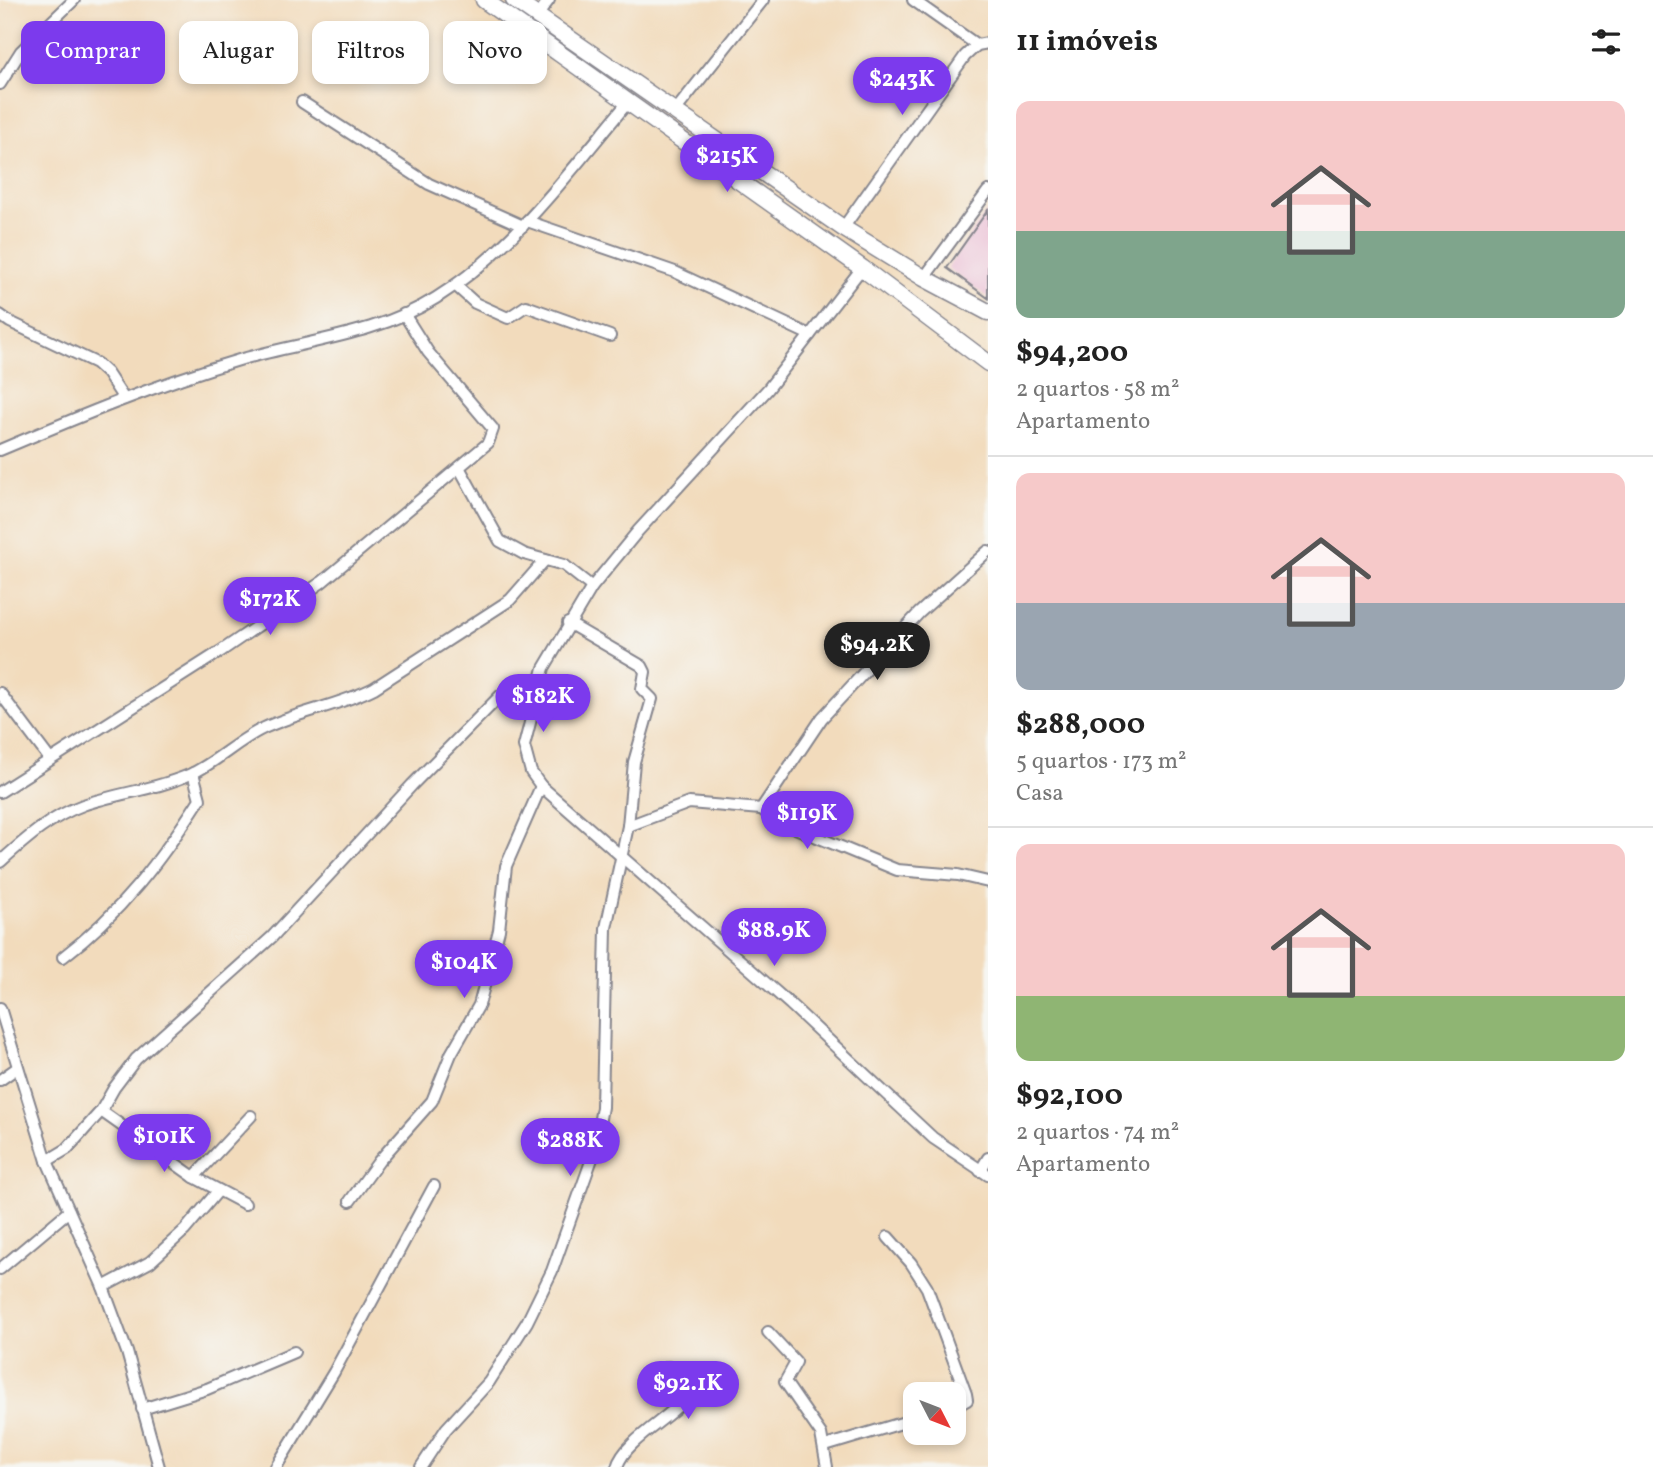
<!DOCTYPE html>
<html lang="pt">
<meta charset="utf-8">
<style>
:root{--surface:#fff;--page:#f2f2f2;--text:#222;--muted:#767676;--line:#e0e0e0;--accent:#7c3aed}
body{margin:0;font-family:Vollkorn,serif;background:var(--page);color:var(--text);height:100vh;display:flex;flex-direction:column;font-size:26px;white-space:nowrap}
*{box-sizing:border-box;margin:0}
p{font-size:23px;color:var(--muted)}
.icon{flex:none;width:38px;height:38px;fill:none;stroke:currentColor;stroke-width:2;stroke-linecap:round;stroke-linejoin:round}
.map{position:relative;flex:1;overflow:hidden}
.side{display:flex;flex-direction:column;background:var(--surface);width:665px}
.side>*{flex:none}
.hud{position:absolute;left:21px;top:21px;width:665px;height:63px;display:flex;gap:14px}
.needle{width:46px;rotate:132deg}
.fabs{position:absolute;left:903px;top:1382px;display:grid;gap:14px}
.fabs a{display:grid;place-items:center;width:63px;height:63px;border-radius:14px;background:var(--surface);box-shadow:0 4px 10px #0003;font-size:35px}
.price{position:absolute;translate:-50% -60px;padding:0 16px;border-radius:24px;background:var(--accent);color:#fff;font-size:23px;line-height:46px;filter:drop-shadow(0 2px 4px #0008)}
.price::after{content:'';position:absolute;left:50%;top:42px;width:21px;height:16px;margin-left:-10px;background:inherit;clip-path:polygon(0 0,100% 0,50% 100%)}
.price.on{background:#222;color:#fff}
ul{padding:0;list-style:none}
li{display:grid;align-content:center;gap:14px;height:371px;padding:0 28px}
li+li{border-top:2px solid var(--line)}
li span{display:grid;place-items:center;height:217px;border-radius:14px;color:#555}
li>.icon{margin-inline-start:auto}
span .icon{width:126px;height:126px;fill:#fffc;stroke-width:1}
li b{font-size:30px}
h2{display:flex;justify-content:space-between;align-items:center;height:84px;padding:0 28px;font-size:30px}
.tag{padding:0 24px;border-radius:14px;background:var(--surface);box-shadow:0 4px 10px #0003;font-size:24px;line-height:63px}
.tag.on{background:var(--accent);color:#fff}
main{display:flex;flex:1;min-height:0}
.map>svg:first-child{display:block}
.building{fill:#e8aacb}
.lines{fill:none;stroke-linecap:round;stroke-linejoin:round}
.minor-casing{stroke:#86858d;stroke-width:14}
.secondary-casing{stroke:#86858d;stroke-width:19}
.minor{stroke:#fff;stroke-width:10}
.secondary{stroke:#fff;stroke-width:16}
</style>
<main>
<div class="map">
<svg width="988" height="1467" viewBox="0 0 988 1467">
<rect width="100%" height="100%" fill="#f6f6f2"/>
<filter id="ink" filterUnits="userSpaceOnUse"><feTurbulence type="fractalNoise" baseFrequency=".0143" numOctaves="2"/><feDisplacementMap in="SourceGraphic" scale="14" xChannelSelector="R" yChannelSelector="G"/><feConvolveMatrix kernelMatrix="1 2 1 2 8 2 1 2 1" color-interpolation-filters="sRGB"/></filter>
<filter id="wash" filterUnits="userSpaceOnUse"><feTurbulence type="fractalNoise" baseFrequency=".00686" numOctaves="4" result="noise"/><feDisplacementMap in="SourceGraphic" scale="28" xChannelSelector="R" yChannelSelector="G"/><feGaussianBlur stdDeviation="1.57" result="paint"/><feColorMatrix in="noise" values="0 0 0 0 0 0 0 0 0 0 0 0 0 0 0 0 0 1.4 0 .05"/><feComposite in="paint" operator="in"/></filter>
<g filter="url(#wash)">
<rect width="100%" height="100%" fill="#f2dbbc"/>
<g id="blocks">
<path class="building" d="M988 210V298L947 268Z"/>
</g>
</g>
<g filter="url(#ink)">
<use href="#blocks" fill-opacity="0" stroke="#86858d" stroke-width="2"/>
<g class="lines">
<g class="minor-casing">
<g id="minor">
<path d="M913 0 977 45"/>
<path d="M537 16 549 0"/>
<path d="M0 84 21 51 74 0"/>
<path d="M302 102 429 184 523 226"/>
<path d="M676 110 763 0"/>
<path d="M527 221 675 272 810 335"/>
<path d="M843 228 965 56 977 45 988 43"/>
<path d="M862 268 768 389 638 531 592 587 544 668 524 746 531 772 541 786 790 1004 933 1138 988 1175"/>
<path d="M924 278 988 191"/>
<path d="M455 285 475 303 508 318 526 306 610 336"/>
<path d="M0 315 10 322 96 363 107 373 124 399"/>
<path d="M0 450C78 417 157 384 239 360 304 341 378 335 436 298 514 249 570 171 629 101"/>
<path d="M460 469 500 541 524 554 564 565 592 587"/>
<path d="M0 693 49 758"/>
<path d="M0 792 221 651 322 582 488 443 493 429 428 352 404 314"/>
<path d="M761 809 822 718 919 613 988 551"/>
<path d="M628 826 689 803 761 809 783 823 897 870 958 875 988 882"/>
<path d="M0 862C26 839 50 817 83 805 118 793 158 789 191 774 217 762 238 740 264 728 300 711 339 706 374 688L510 600 545 560"/>
<path d="M63 957C120 914 161 860 200 799L193 773"/>
<path d="M0 1008 47 1161 103 1287 127 1352 159 1467"/>
<path d="M0 1080 17 1068"/>
<path d="M101 1111 194 1177 245 1204"/>
<path d="M47 1161 67 1149 101 1111 114 1088 136 1059 272 937 412 785 500 696 520 686 538 685"/>
<path d="M980 1171 988 1158"/>
<path d="M194 1177 251 1116"/>
<path d="M350 1201 379 1161 432 1101 451 1054 479 1005 499 930 506 866 541 786"/>
<path d="M888 1237 911 1263 927 1288 966 1394 967 1400 954 1407"/>
<path d="M0 1269 69 1211"/>
<path d="M103 1287 150 1262 185 1230 218 1191"/>
<path d="M768 1332 796 1362 785 1382 821 1434 827 1467"/>
<path d="M142 1409 207 1389 294 1352"/>
<path d="M825 1446 915 1419"/>
<path d="M276 1467 334 1372 434 1186"/>
<path d="M421 1467 446 1429 489 1382 527 1322 552 1271 594 1153 602 1107 606 928 628 826 634 762 652 699 642 689 645 672 642 666 568 623"/>
<path d="M617 1467C624 1441 670 1418 687 1397L686 1386 668 1367"/>
</g>
</g>
<g class="secondary-casing">
<g id="secondary">
<path d="M484 0 862 268 988 363"/>
<path d="M514 0 843 228 924 278 988 312"/>
</g>
</g>
<use href="#minor" class="minor"/>
<use href="#secondary" class="secondary"/>
</g>
</g>
</svg>
<div class="fabs">
<a><svg class="needle" viewBox="-14 -14 28 28"><path d="M0-13l5 13h-10z" fill="#e53935"/><path d="M0 13l5-13h-10z" fill="#767676"/></svg></a>
</div>
<b class="price" style="left:902px;top:117px">$243K</b>
<b class="price" style="left:727px;top:194px">$215K</b>
<b class="price" style="left:270px;top:637px">$172K</b>
<b class="price on" style="left:877px;top:682px">$94.2K</b>
<b class="price" style="left:543px;top:734px">$182K</b>
<b class="price" style="left:807px;top:851px">$119K</b>
<b class="price" style="left:774px;top:968px">$88.9K</b>
<b class="price" style="left:464px;top:1000px">$104K</b>
<b class="price" style="left:164px;top:1174px">$101K</b>
<b class="price" style="left:570px;top:1178px">$288K</b>
<b class="price" style="left:688px;top:1421px">$92.1K</b>
<div class="hud">
<a class="tag on">Comprar</a>
<a class="tag">Alugar</a>
<a class="tag">Filtros</a>
<a class="tag">Novo</a>
</div>
</div>
<section class="side">
<h2>11 imóveis<svg class="icon" aria-label="filters" viewBox="0 0 24 24"><path d="M4 7h16M4 17h16"/><circle cx="9" cy="7" r="2"/><circle cx="15" cy="17" r="2"/></svg></h2>
<ul>
<li><span style="background:linear-gradient(#f6c9c9 60%,#7fa58c 0)"><svg class="icon" aria-label="home" viewBox="0 0 24 24"><path d="M3 11l9-7 9 7M6 9v11h12V9"/></svg></span><div><b>$94,200</b><p>2 quartos · 58 m²</p><p>Apartamento</p></div></li>
<li><span style="background:linear-gradient(#f6c9c9 60%,#9aa5b1 0)"><svg class="icon" aria-label="home" viewBox="0 0 24 24"><path d="M3 11l9-7 9 7M6 9v11h12V9"/></svg></span><div><b>$288,000</b><p>5 quartos · 173 m²</p><p>Casa</p></div></li>
<li><span style="background:linear-gradient(#f6c9c9 70%,#8fb573 0)"><svg class="icon" aria-label="home" viewBox="0 0 24 24"><path d="M3 11l9-7 9 7M6 9v11h12V9"/></svg></span><div><b>$92,100</b><p>2 quartos · 74 m²</p><p>Apartamento</p></div></li>
</ul>
</section>
</main>
